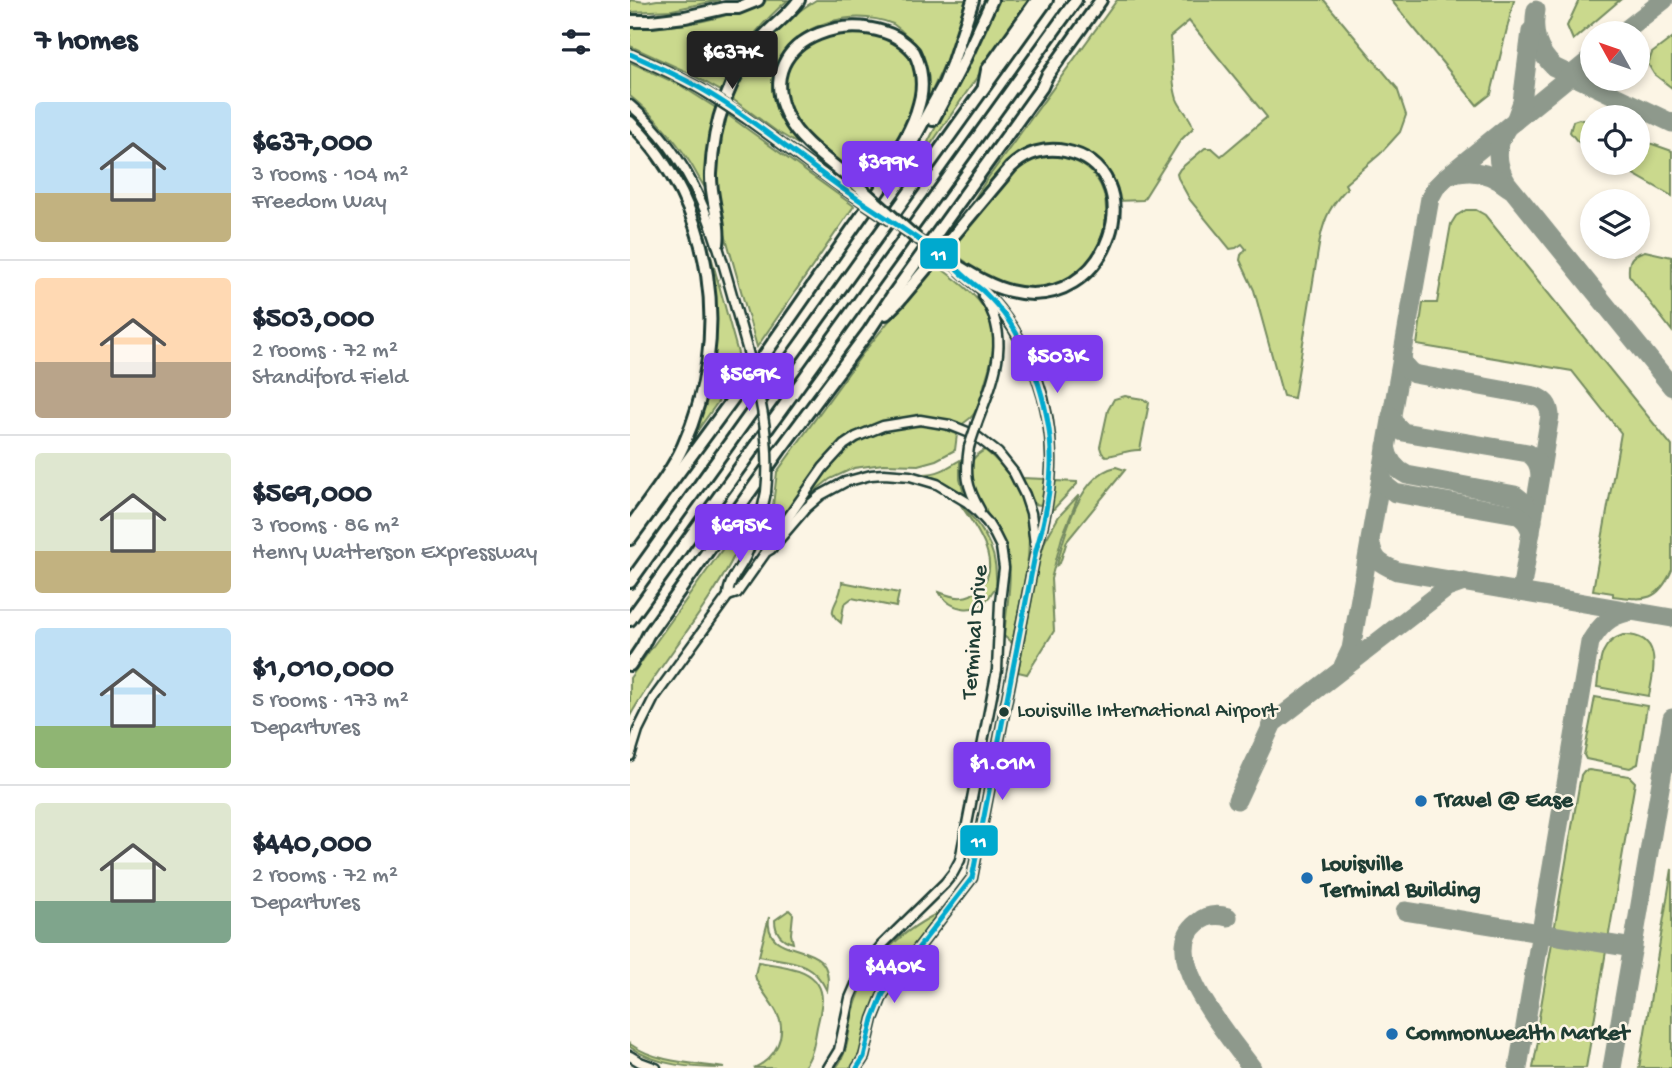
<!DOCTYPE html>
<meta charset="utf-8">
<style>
:root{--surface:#fff;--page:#f6f6f7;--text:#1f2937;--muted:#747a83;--line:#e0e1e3;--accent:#7c3aed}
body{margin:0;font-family:"Gochi Hand",sans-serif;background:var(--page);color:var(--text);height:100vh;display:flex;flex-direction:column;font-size:26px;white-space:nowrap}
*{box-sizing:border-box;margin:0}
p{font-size:23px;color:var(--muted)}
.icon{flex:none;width:38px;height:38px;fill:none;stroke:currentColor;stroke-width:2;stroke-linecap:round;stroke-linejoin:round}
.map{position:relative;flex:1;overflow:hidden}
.panel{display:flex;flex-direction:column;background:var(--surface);width:630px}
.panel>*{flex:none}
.needle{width:46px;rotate:310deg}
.controls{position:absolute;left:950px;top:21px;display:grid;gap:14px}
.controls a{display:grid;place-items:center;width:70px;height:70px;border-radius:50%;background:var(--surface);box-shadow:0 4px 10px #0003;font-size:35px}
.price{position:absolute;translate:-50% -60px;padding:0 16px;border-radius:7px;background:var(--accent);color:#fff;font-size:23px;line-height:46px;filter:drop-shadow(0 2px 4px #0008)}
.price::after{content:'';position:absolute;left:50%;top:42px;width:21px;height:16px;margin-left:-10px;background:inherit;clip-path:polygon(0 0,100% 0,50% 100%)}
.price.on{background:#222;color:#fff}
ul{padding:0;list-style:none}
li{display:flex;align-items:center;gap:21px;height:175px;padding:0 35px}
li+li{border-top:2px solid var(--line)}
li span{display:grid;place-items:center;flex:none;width:196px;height:140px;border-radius:7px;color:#555}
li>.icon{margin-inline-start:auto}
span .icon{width:84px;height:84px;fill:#fffc;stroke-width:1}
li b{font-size:30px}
h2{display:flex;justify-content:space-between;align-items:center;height:84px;padding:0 35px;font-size:30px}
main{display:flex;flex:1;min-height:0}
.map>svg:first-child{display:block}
.green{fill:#cad98d;stroke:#748b60;stroke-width:2}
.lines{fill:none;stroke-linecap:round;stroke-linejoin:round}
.taxiway{stroke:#8e998c;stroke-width:19}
.secondary-casing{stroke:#1f3d34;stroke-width:13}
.highway-casing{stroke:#1f3d34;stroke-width:16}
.secondary{stroke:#fcf5e5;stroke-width:8}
.highway{stroke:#fcf5e5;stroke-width:10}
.secondary-bridge-casing{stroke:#1f3d34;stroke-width:13;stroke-linecap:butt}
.highway-bridge-casing{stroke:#1f3d34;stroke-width:16;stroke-linecap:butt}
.secondary-bridge{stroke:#fcf5e5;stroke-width:8}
.highway-bridge{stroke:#fcf5e5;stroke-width:10}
.bus-1-casing{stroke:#fcf5e5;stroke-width:10}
.bus-1{stroke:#00a9ce;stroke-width:5}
.bus-dot{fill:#1f3d34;stroke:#fcf5e5;stroke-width:2.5}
.poi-dot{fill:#1f6fb2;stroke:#fcf5e5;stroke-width:2.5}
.labels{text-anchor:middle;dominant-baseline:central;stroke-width:5;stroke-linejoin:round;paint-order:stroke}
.bus-label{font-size:21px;fill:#1f3d34;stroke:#fcf5e5;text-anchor:start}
.street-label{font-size:23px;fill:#1f3d34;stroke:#fcf5e5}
.poi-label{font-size:23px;font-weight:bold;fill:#1f3d34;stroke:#fcf5e5;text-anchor:start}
.line-badge{stroke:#fcf5e5;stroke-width:2.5}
.badge-label{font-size:19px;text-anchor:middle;font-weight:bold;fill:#fff}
</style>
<main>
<section class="panel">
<h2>7 homes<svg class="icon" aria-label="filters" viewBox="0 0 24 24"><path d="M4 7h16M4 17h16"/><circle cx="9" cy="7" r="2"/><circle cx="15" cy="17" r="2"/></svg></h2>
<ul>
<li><span style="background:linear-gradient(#bfe0f5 65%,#c2b280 0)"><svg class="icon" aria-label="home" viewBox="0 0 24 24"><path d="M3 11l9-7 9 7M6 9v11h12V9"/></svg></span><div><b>$637,000</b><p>3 rooms · 104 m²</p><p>Freedom Way</p></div></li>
<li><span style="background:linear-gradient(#ffd9b3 60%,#b9a48a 0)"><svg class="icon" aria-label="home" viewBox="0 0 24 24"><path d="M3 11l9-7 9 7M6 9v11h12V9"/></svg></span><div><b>$503,000</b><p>2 rooms · 72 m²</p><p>Standiford Field</p></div></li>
<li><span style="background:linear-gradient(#dfe7d0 70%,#c2b280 0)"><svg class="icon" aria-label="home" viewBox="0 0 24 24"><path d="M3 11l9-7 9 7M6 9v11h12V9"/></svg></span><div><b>$569,000</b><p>3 rooms · 86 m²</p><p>Henry Watterson Expressway</p></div></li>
<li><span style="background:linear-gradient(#bfe0f5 70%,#8fb573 0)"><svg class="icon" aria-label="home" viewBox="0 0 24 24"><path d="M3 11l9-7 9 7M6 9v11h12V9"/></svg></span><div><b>$1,010,000</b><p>5 rooms · 173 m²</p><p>Departures</p></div></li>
<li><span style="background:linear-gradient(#dfe7d0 70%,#7fa58c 0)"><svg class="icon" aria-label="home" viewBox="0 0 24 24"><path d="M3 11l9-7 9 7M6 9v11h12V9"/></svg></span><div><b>$440,000</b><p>2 rooms · 72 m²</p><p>Departures</p></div></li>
</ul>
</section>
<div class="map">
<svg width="1042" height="1068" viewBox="0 0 1042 1068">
<rect width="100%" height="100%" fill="#fcf5e5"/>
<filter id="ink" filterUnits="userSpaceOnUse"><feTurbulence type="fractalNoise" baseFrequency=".0143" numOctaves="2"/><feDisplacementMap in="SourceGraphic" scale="14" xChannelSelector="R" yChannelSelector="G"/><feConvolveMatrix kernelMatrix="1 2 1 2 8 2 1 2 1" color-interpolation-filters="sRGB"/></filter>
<g filter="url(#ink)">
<g class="green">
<path d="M0 0 16 2 27 0H90L42 10 1 12H0Z"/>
<path d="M137 0H158C128 25 106 55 91 91L57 72 0 46V28C47 28 94 20 137 0Z"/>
<path d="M186 0H336L319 54 290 117C289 102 292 63 287 52 283 41 272 30 263 24 202 0 119 46 149 116 154 127 164 136 171 146L146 131 101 98C119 57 148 23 186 0Z"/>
<path d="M366 0H400L301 144 298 142 318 103Z"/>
<path d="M487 0H694L767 88 776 115 770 132 750 154 715 184 717 188C701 205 695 216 690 239L664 398 653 396 624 290 610 260 611 255 616 249 612 244 606 248 600 249 560 200 548 178 547 174 550 169 575 148H582L591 156 637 117 559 21 540 37C542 56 541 81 547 99 551 110 562 117 563 128L550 141 513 200 486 201 462 160 408 147 338 209 355 182Z"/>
<path d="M761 0H884L861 94 847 105Z"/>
<path d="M949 0H990L943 40 937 26Z"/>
<path d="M211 21C233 19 245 23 261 37 265 41 270 44 273 48 309 88 263 152 238 185L169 128 155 101 154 86 155 72 177 36 189 28Z"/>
<path d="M1042 38V88L1024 74 1018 64 1022 53Z"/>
<path d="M0 62 50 85 86 108 77 148 76 189C70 181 65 170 59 161 43 136 23 115 0 96Z"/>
<path d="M95 113 224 206 127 347 87 206 85 161Z"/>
<path d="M949 119 962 123V150L947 141 940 132 943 121Z"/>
<path d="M1008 139 1042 151V196L984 163H1008Z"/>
<path d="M418 156C509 158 484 284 405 290 398 290 391 288 384 286 377 285 369 285 363 282 353 278 344 269 336 263V262L318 249 378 176 391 165 399 160Z"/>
<path d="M54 184 64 201 71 220 112 368 60 441 83 309 52 185Z"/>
<path d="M836 210H846L855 215 1042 446V570C1027 603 1015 600 983 596V593L963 590 991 433 942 371 787 345 793 303H807L821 224 826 216Z"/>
<path d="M1015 251 1042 257V331L999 275C998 260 1001 255 1015 251Z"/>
<path d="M305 264C352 299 377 317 356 379 353 389 349 407 343 415 340 419 335 422 331 425L328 424V422C281 410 228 421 195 458 187 467 180 479 173 489 159 510 144 530 130 551L143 505 147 472 233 353Z"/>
<path d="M495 396 513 399 519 403 510 450C499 449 488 455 476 456L472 453 470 447 478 410 484 399Z"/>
<path d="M286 426 307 427 327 434 325 450 306 460 288 465 253 464 224 468 200 479 177 497C209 452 228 431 286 426Z"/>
<path d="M355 450C422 506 396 569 382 643L374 636C376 611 383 578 378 554 372 527 329 486 343 460 345 456 351 452 355 450Z"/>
<path d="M330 460V479L334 494 313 482 293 474C309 474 317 468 330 460Z"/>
<path d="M486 467 495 470 437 541 430 563 427 565C434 534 450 474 486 467Z"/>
<path d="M392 478 415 479 411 505 405 504Z"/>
<path d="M425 481 447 482V484L420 513Z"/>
<path d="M449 495 432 537 421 579 424 631 397 674 388 672 408 565 415 541 429 516Z"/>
<path d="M330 504C350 524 366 546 366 576 366 580 367 583 366 587 365 588 360 595 360 596 346 615 321 611 309 592 324 598 338 601 350 588 374 563 345 526 330 504Z"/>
<path d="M104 533 113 537C85 603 35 654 0 716V678Z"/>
<path d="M212 582 269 593 266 607 222 598 214 604 211 623C197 612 204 608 209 595 210 593 212 585 212 582Z"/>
<path d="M993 635C1033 634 1024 669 1019 696L967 687C970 665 968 643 993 635Z"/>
<path d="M965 697 1017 706 1008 764 1000 768 956 759 954 755Z"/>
<path d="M959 770 999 776 1005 782 956 1068H903L909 1036 906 1035 951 775 954 771Z"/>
<path d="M1042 869V1068H1009Z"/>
<path d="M159 910 163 914 161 934 163 943C151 940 145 932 145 920Z"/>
<path d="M310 912 253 985 244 1003 232 1048 222 1068H206C218 1053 218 1035 222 1017 234 966 264 935 310 912Z"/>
<path d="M139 917C133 966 207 932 197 991 182 959 161 962 129 956Z"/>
<path d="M128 962C152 966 192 967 192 1000 191 1009 189 1019 187 1027 184 1043 183 1056 173 1068H124C145 1059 158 1035 147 1013 141 1001 131 991 126 979L125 975Z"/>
<path d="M0 1044C27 1063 63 1063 95 1068 63 1068 27 1066 0 1047Z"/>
</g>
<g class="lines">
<g class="taxiway">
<path d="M906 10C902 33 907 51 924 67L1042 123"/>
<path d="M992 33 1034 0"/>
<path d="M962 58 816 177 806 187 800 198 740 540C744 561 749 563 767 571L1042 618"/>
<path d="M885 121 892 102 901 31"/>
<path d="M876 129C865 147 866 165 877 183L1042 387"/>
<path d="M820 175C842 168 862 173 879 188"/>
<path d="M772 357C773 365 777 370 784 374L905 396C915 400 919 405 920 415L891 592"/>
<path d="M761 416 764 423 773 432 898 453C906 459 909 464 910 474"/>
<path d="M756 446C758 460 765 469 777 475L885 495 895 503 903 521"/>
<path d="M751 476 756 486 765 493 886 514C895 519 898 523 901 533"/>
<path d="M713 666 721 649 740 542"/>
<path d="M607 800 643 723 817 588 834 582"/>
<path d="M775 911 1003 948"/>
<path d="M598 917C587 914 576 915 567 923 526 955 601 1039 622 1068"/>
<path d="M888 1068 960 642C970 626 979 616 998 612"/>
<path d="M982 1068 1042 718"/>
</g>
<g class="secondary-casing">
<g id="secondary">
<path d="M0 54 41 73 71 89"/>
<path d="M0 105C73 166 88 247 113 334"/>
<path d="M117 119 211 187"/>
<path d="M347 423C363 380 383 338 353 296"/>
<path d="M339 447C335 474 336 486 350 510"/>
<path d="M141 542 193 468 214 445 226 437 253 426 290 420 320 425 345 435 368 453 384 473 395 495 401 513 405 544"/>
<path d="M98 596 107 593 136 552 141 549 176 508 191 495 215 482 241 475 254 474 280 476 307 484 337 502 346 510 357 522 365 535 371 547 374 568 370 602 367 670 330 860 323 873 315 883 251 946 233 968 220 998 209 1050 198 1068"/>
<path d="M0 756 8 730 24 698 98 596C98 581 110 569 116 556 125 535 132 514 136 492"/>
<path d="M0 1056 10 1062 26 1068"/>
<path d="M227 1068 234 1057 243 1019 253 994 342 878 406 550C414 524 420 494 421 467 423 407 401 344 361 299 352 289 340 281 330 271"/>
</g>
</g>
<g class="highway-casing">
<g id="highway">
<path d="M0 21H21L55 17 95 8H108L128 0"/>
<path d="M354 86 357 70 407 0"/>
<path d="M303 120 333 63 362 0"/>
<path d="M0 122C86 207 102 338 53 446 40 475 18 501 0 527"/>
<path d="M218 177C198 160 170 142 158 118 115 34 241 0 284 52 292 68 294 87 289 104 283 128 269 149 255 170"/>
<path d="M88 244C91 221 80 198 81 174 83 124 98 77 131 39 143 25 159 15 169 0"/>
<path d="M256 314 269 301 381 167C396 153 415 147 435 151 525 169 480 316 380 291 358 286 337 271 318 260"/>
<path d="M0 539 124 370 279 148 314 84 322 64 343 0"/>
<path d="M0 582 417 0"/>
<path d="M0 620 446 0"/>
<path d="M0 665 12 647 18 635 150 450 239 331 262 296 412 87 417 76 471 0"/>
</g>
</g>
<use href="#secondary" class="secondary"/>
<use href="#highway" class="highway"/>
<g class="secondary-bridge-casing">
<g id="secondary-bridge">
<path d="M71 89 117 119"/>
<path d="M211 187 261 221"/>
<path d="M283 236 318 260"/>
<path d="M113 334C128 386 142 437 136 492"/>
<path d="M339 447 347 423"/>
</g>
</g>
<g class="highway-bridge-casing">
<path id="highway-bridge" d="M218 177 287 239"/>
</g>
<use href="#secondary-bridge" class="secondary-bridge"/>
<use href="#highway-bridge" class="highway-bridge"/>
<g class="bus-1-casing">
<path id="bus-1" d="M0 54C29 67 58 80 85 97 129 124 168 157 210 187 245 211 281 233 315 258 325 266 333 276 343 283 347 287 352 289 355 293 398 333 423 410 421 467 420 495 414 524 406 550L342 878 253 994 243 1019 234 1057 227 1068"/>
</g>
<use href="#bus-1" class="bus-1"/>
</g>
</g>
<circle class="bus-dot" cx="374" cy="712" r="6"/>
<g class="poi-dot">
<circle cx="791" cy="801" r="7"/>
<circle cx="677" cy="878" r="7"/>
<circle cx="762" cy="1034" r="7"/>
</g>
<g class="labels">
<g class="bus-label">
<text x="387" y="712">Louisville International Airport</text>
</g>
<g class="street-label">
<text transform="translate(346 632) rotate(-85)">Terminal Drive</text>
</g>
<g class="poi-label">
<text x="805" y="801">Travel @ Ease</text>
<text x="691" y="865">Louisville<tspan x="691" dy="26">Terminal Building</tspan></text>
<text x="776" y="1034">Commonwealth Market</text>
</g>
</g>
<g class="line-badge">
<rect x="289" y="237" width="40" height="33" rx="7" fill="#00a9ce"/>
<rect x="329" y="824" width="40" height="33" rx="7" fill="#00a9ce"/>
</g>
<g class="badge-label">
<text x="309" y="260">11</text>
<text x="349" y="847">11</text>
</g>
</svg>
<div class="controls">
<a><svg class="needle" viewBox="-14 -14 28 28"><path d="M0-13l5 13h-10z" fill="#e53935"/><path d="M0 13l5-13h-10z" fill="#747a83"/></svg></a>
<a><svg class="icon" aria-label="locate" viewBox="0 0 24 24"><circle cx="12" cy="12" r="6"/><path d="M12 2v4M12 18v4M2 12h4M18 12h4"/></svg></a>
<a><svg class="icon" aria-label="layers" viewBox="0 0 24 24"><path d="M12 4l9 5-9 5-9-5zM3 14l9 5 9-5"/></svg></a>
</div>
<b class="price on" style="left:102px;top:91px">$637K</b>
<b class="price" style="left:257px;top:201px">$399K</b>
<b class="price" style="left:427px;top:395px">$503K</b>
<b class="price" style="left:119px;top:413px">$569K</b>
<b class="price" style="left:110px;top:564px">$695K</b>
<b class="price" style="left:372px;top:802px">$1.01M</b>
<b class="price" style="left:264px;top:1005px">$440K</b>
</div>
</main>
